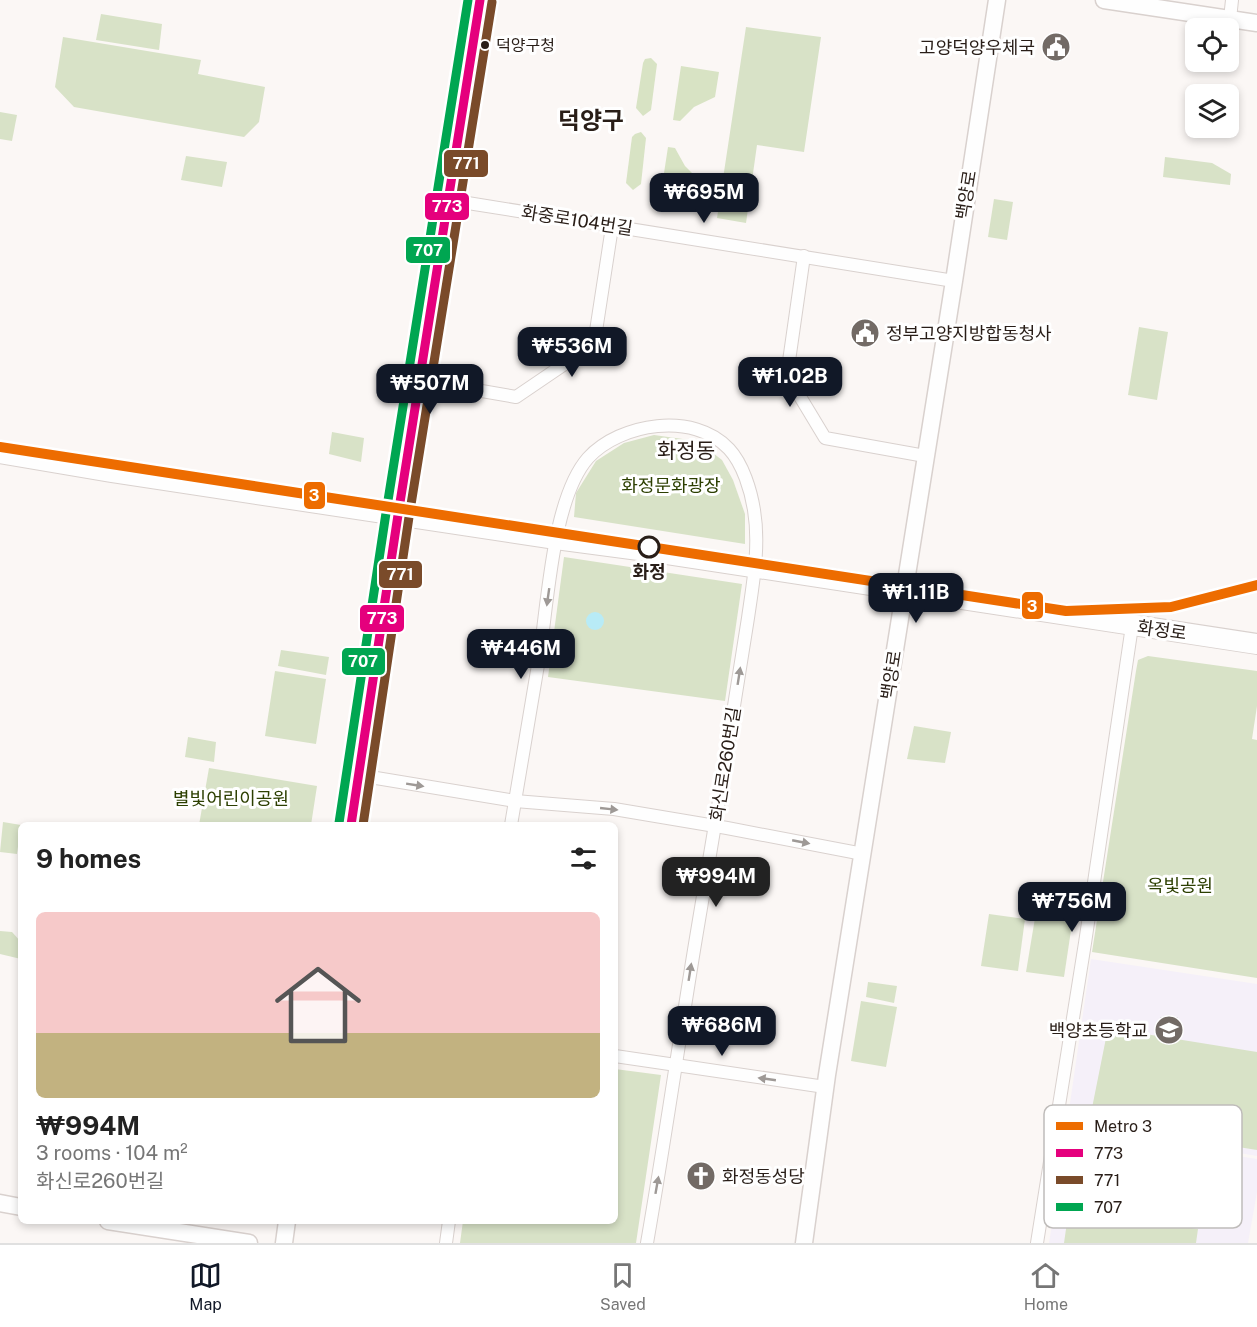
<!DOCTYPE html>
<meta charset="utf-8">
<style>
:root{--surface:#fff;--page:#f6f6f6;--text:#222;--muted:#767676;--line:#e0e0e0;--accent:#111827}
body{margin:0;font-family:"Public Sans","Noto Sans KR",sans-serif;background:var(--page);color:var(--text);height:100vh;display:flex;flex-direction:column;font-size:22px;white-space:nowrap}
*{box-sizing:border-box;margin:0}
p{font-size:20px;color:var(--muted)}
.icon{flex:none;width:33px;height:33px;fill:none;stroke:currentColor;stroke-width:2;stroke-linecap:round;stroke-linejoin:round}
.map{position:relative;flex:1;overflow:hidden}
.sheet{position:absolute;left:18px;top:822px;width:600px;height:402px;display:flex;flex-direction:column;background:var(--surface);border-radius:9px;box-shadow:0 3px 9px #0003}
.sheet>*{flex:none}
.fabs{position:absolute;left:1185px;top:18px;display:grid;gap:12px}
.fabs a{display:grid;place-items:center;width:54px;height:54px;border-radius:9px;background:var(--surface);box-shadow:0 3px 9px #0003;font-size:30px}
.price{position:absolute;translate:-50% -51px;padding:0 14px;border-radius:12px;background:var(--accent);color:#fff;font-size:20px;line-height:39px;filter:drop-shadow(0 2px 3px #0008)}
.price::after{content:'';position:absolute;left:50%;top:36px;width:18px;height:14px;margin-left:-9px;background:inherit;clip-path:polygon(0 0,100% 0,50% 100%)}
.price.active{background:#222;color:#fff}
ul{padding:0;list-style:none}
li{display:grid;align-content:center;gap:12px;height:318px;padding:0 18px}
li span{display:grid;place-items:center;height:186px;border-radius:9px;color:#555}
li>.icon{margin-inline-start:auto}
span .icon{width:108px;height:108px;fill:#fffc;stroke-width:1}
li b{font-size:26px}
h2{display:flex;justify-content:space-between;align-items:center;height:72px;padding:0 18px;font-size:26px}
.menu{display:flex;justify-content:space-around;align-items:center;height:84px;border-top:2px solid var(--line);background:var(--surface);font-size:16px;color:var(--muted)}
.menu a{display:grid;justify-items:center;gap:3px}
.menu .active{color:var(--accent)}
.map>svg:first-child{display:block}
.education{fill:#f5f0f9}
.green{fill:#d8e2c7}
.forest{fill:#d8e3c4}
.water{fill:#b8ebf6}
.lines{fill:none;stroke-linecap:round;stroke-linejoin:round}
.street-casing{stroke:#d9d1ce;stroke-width:14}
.secondary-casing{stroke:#d9d1ce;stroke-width:19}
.primary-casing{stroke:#d9d1ce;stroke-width:22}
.street{stroke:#fefefe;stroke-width:12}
.secondary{stroke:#fefefe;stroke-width:16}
.primary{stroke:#fefefe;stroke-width:20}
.bus-1-casing{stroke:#fff;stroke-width:14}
.bus-2-casing{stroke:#fff;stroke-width:14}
.bus-3-casing{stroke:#fff;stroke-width:14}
.bus-1{stroke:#e5007d;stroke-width:9}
.bus-2{stroke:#7a4b2a;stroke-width:9}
.bus-3{stroke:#00a651;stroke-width:9}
.metro-1-casing{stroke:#fff;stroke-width:15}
.metro-1{stroke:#ed6c00;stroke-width:10}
.oneway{fill:#9e9996}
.bus-dot{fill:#291e18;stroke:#fff;stroke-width:2}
.stop-dot{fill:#fff;stroke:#291e18;stroke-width:3}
.labels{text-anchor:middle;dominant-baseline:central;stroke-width:6;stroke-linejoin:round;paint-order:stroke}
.bus-label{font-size:16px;fill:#291e18;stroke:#fff;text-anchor:start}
.poi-label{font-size:18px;fill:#291e18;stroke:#fff;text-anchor:end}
.street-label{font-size:18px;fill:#291e18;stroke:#fff}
.park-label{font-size:18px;fill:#2c3f01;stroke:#fff}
.stop-label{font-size:18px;font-weight:bold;fill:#291e18;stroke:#fff}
.quarter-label{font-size:21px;fill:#291e18;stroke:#fff}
.district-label{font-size:24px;font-weight:bold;fill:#291e18;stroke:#fff}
.key{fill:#fff;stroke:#bfbcba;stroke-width:1.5}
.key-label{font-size:16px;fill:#291e18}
.line-badge{stroke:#fff;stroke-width:2}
.badge-label{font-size:16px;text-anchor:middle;font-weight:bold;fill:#fff}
</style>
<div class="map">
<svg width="1257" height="1243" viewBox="0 0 1257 1243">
<rect width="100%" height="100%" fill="#fbf7f5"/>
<g class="education">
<path d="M1091 959 1257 984V1156L1067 1124Z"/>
<path d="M1067 1129 1257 1159V1192L1248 1243H1049Z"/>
</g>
<g class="green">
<path d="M101 14 162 24 159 50 96 40Z"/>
<path d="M746 27 821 37 804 152 757 145 746 223 717 218Z"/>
<path d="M63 37 201 60 198 74 265 87 259 122 244 137 74 107 55 87Z"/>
<path d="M0 112 17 115 12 141 0 139Z"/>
<path d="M186 156 227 162 222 187 181 180Z"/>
<path d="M1165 157 1212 163 1231 174 1230 185 1163 177Z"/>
<path d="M994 199 1013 202 1007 240 988 237Z"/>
<path d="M1139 327 1168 332 1157 400 1128 395Z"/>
<path d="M332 432 364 438 361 462 329 454Z"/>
<path d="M654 435 697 441 722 460 733 480 745 514V544L574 517 576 493 596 461 624 443Z"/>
<path d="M564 557 742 584 725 701 548 677Z"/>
<path d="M281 650 329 657 326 675 278 666Z"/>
<path d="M1148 656 1257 671V706L1252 739 1257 740V978L1092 952 1136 671 1138 660Z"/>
<path d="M275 671 326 679 316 744 265 736Z"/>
<path d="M914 726 951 732 945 763 907 759Z"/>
<path d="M188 737 216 742 214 762 185 757Z"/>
<path d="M209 768 317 786 311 825H199Z"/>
<path d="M3 822 21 825 17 854 0 852Z"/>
<path d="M1036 912 1073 917 1064 977 1026 972Z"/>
<path d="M989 914 1025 919 1018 971 981 966Z"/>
<path d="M0 931 12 932 21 942V959L0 954Z"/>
<path d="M868 982 897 986 894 1003 866 997Z"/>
<path d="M861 1001 897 1007 886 1067 851 1061Z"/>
<path d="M1108 1028 1257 1052V1150L1089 1123Z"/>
<path d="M615 1069 661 1075 636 1243H460L463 1221H615Z"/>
<path d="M1069 1208 1198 1229 1196 1243H1064Z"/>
</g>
<g class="forest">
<path d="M651 58 657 64 651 110 643 116 636 108 643 63 645 59Z"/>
<path d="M681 66 719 72 715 97 694 107 680 121 673 120Z"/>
<path d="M641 132 646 138 641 184 633 190 626 183 632 137 635 134Z"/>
<path d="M668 147 675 148 685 166 702 183 699 206 660 199Z"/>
</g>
<circle class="water" cx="595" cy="621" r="9"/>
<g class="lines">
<g class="street-casing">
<g id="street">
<path d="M1230 19 1232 0"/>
<path d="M449 200 954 281"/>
<path d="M804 256 787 375 825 438 925 456"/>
<path d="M418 380 516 397 594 344 612 227"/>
<path d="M358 775 515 801 614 809 727 828 863 854"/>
<path d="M511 825C520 770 530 714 539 659 548 604 552 499 588 458 620 423 694 411 729 449 743 464 751 491 754 510 760 546 753 583 748 618 742 655 736 693 730 731 719 804 706 877 694 950 678 1048 664 1146 647 1243"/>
<path d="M615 1056 825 1087"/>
<path d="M446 1243 449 1221"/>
<path d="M1037 1243 1085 943 1132 626"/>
</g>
</g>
<g class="secondary-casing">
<g id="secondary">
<path d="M1104 0 1257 23"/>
<path d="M351 825C390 549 437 275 480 0"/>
<path d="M0 1203 21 1207"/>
<path d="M108 1221 249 1243"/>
<path d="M284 1243 287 1221"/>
<path d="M804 1243 827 1075 954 281 997 0"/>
</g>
</g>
<g class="primary-casing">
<path id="primary" d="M0 453 111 472 556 539 654 552 1257 644"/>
</g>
<use href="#street" class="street"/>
<use href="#secondary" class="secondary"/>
<use href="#primary" class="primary"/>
<g class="bus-1-casing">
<path id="bus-1" d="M351 825 398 515 480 0"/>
</g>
<g class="bus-2-casing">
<path id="bus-2" d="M363 825 409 517 492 2"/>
</g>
<g class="bus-3-casing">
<path id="bus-3" d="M339 823 386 513 468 0"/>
</g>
<use href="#bus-1" class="bus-1"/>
<use href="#bus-2" class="bus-2"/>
<use href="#bus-3" class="bus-3"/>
<g class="metro-1-casing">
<path id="metro-1" d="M0 447 1066 611 1171 607 1257 585"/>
</g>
<use href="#metro-1" class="metro-1"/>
</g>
<defs><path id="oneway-solid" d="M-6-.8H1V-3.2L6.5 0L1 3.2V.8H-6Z" transform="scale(1.5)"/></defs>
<g class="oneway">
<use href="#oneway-solid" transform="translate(548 597) rotate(98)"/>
<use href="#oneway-solid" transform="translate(739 676) rotate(-81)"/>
<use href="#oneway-solid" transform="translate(415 785) rotate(9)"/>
<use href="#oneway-solid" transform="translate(609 809) rotate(6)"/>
<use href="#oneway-solid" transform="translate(801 842) rotate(11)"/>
<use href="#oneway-solid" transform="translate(690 972) rotate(-81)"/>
<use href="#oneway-solid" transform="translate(767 1079) rotate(-172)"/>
<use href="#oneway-solid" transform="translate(657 1185) rotate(-80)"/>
</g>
<defs>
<g id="civic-disc" transform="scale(1.5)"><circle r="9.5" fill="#726a65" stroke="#fff"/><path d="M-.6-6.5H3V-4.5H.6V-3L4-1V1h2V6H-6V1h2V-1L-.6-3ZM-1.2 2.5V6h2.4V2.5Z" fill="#fff"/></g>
<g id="school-disc" transform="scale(1.5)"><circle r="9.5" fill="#726a65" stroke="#fff"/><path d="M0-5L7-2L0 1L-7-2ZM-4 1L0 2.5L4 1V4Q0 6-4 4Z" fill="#fff"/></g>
<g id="church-disc" transform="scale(1.5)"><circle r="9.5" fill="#726a65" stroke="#fff"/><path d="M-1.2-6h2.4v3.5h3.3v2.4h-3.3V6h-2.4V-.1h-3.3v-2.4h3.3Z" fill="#fff"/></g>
</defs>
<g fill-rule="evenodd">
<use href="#civic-disc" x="1056" y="47"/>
<use href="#civic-disc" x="865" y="333"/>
<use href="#school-disc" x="1169" y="1030"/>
<use href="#church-disc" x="701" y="1176"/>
</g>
<circle class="bus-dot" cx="485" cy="45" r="5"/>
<circle class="stop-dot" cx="649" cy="547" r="10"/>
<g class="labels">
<g class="bus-label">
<text x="496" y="45">덕양구청</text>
</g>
<g class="poi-label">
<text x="1035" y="47">고양덕양우체국</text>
<text x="886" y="333" text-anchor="start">정부고양지방합동청사</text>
<text x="1148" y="1030">백양초등학교</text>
<text x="722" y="1176" text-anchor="start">화정동성당</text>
</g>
<g class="street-label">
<text transform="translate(966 195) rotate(-81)">백양로</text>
<text transform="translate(577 220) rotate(9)">화중로104번길</text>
<text transform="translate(1162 630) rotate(8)">화정로</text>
<text transform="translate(891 675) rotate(-81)">백양로</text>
<text transform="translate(725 764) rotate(-81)">화신로260번길</text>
</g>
<g class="park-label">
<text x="671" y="485">화정문화광장</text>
<text x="231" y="798">별빛어린이공원</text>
<text x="1180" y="885">옥빛공원</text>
</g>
<g class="stop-label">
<text x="649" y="571">화정</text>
</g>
<g class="quarter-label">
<text x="686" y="450">화정동</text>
</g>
<g class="district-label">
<text x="591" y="120">덕양구</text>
</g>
</g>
<rect x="1044" y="1105" width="198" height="123" rx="9" class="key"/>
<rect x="1056" y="1122" width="27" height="8" fill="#ed6c00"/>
<rect x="1056" y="1149" width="27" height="8" fill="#e5007d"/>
<rect x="1056" y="1176" width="27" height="8" fill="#7a4b2a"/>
<rect x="1056" y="1203" width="27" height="8" fill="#00a651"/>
<g class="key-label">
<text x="1094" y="1132">Metro 3</text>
<text x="1094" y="1159">773</text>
<text x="1094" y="1186">771</text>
<text x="1094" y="1213">707</text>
</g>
<g class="line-badge">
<rect x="443" y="149" width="46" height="29" rx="6" fill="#7a4b2a"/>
<rect x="424" y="192" width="46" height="29" rx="6" fill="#e5007d"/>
<rect x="405" y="236" width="46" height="28" rx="6" fill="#00a651"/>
<rect x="303" y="481" width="23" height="29" rx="6" fill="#ed6c00"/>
<rect x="378" y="560" width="45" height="29" rx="6" fill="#7a4b2a"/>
<rect x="1021" y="591" width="23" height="29" rx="6" fill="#ed6c00"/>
<rect x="359" y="604" width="46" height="29" rx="6" fill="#e5007d"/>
<rect x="341" y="647" width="45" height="29" rx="6" fill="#00a651"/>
</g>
<g class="badge-label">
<text x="466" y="169">771</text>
<text x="447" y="212">773</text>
<text x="428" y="256">707</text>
<text x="314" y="501">3</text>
<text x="400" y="580">771</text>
<text x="1032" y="612">3</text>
<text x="382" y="624">773</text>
<text x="363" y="667">707</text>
</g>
</svg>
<div class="fabs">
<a><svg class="icon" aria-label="locate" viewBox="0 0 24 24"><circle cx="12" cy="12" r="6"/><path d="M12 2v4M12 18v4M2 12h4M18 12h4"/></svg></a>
<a><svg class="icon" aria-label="layers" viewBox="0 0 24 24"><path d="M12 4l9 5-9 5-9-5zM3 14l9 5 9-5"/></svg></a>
</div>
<b class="price" style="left:704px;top:224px">₩695M</b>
<b class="price" style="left:572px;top:378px">₩536M</b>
<b class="price" style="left:790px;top:408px">₩1.02B</b>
<b class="price" style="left:430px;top:415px">₩507M</b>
<b class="price" style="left:916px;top:624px">₩1.11B</b>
<b class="price" style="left:521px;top:680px">₩446M</b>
<b class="price active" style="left:716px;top:908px">₩994M</b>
<b class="price" style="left:1072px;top:933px">₩756M</b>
<b class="price" style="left:722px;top:1057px">₩686M</b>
<section class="sheet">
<h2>9 homes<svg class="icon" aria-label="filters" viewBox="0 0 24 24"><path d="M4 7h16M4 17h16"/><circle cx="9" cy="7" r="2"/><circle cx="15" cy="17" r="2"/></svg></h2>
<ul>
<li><span style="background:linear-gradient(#f6c9c9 65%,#c2b280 0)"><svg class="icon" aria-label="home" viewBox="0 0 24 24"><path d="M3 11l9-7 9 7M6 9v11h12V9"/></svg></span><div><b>₩994M</b><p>3 rooms · 104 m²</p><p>화신로260번길</p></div></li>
</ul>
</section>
</div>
<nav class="menu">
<a class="active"><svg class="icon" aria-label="map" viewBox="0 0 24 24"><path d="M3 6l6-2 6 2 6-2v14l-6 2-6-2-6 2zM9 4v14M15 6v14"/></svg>Map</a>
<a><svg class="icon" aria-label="saved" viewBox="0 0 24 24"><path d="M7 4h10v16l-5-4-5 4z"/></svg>Saved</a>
<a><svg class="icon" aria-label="home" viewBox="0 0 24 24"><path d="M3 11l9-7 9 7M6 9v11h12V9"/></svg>Home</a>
</nav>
